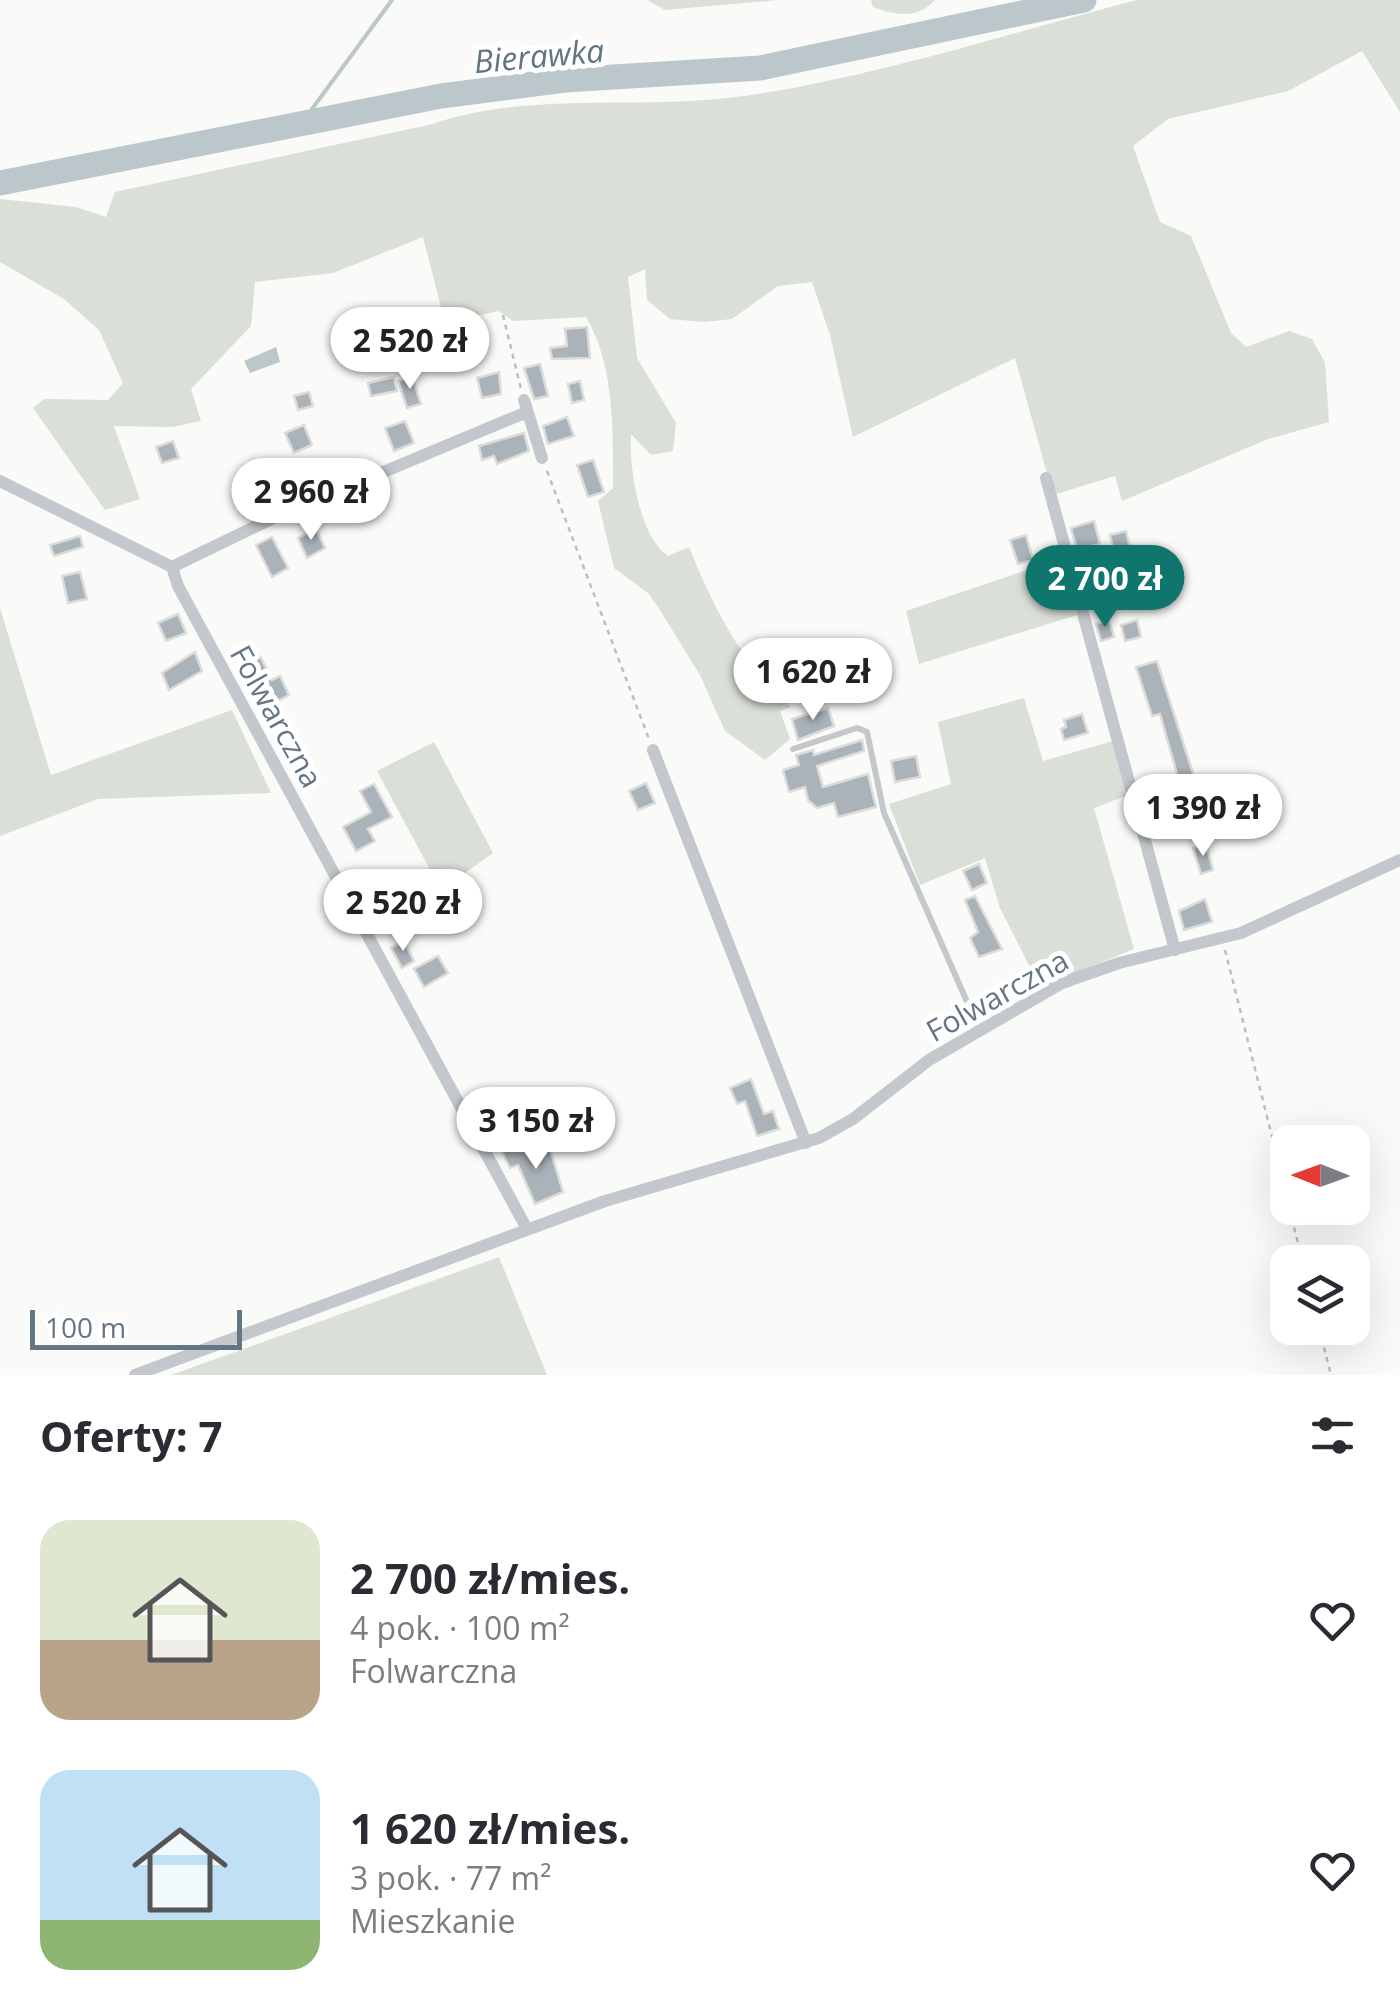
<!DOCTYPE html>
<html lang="pl">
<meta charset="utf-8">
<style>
:root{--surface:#fff;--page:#f2f2f3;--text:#2b2b33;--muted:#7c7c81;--accent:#0f766e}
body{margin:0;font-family:"Open Sans",sans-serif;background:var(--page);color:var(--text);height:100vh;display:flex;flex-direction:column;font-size:38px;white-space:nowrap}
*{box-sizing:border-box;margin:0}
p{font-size:32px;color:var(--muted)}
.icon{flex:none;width:55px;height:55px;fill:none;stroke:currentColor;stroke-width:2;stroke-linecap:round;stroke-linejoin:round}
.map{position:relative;height:1375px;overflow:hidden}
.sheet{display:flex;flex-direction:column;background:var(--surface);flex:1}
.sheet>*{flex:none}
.needle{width:65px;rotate:271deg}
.buttons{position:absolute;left:1270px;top:1125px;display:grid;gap:20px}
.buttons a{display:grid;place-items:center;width:100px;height:100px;border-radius:20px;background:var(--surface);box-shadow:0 10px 40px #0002;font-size:50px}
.scale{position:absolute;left:30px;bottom:25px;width:212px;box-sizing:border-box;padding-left:10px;border:5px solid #657683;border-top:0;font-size:28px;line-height:35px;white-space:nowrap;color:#657683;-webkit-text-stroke:8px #fff;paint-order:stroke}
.price{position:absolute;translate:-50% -85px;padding:0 22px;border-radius:35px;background:#fff;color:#222;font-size:32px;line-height:65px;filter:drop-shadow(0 2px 5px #0008)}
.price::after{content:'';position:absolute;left:50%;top:60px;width:30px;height:22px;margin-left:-15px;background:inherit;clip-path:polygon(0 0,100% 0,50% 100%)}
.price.on{background:var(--accent);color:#fff}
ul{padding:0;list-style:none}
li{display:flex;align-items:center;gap:30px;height:250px;padding:0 40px}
li span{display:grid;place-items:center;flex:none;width:280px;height:200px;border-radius:30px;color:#555}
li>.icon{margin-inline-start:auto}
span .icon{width:120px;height:120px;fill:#fffc;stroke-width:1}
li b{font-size:42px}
h2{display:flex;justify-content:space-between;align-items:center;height:120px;padding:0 40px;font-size:42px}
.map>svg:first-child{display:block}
.green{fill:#dadfd7}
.water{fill:#bbc7cb}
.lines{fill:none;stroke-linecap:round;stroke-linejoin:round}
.stream{stroke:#bbc7cb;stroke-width:4}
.river{stroke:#bbc7cb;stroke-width:25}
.building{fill:#aab3b9;stroke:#dcdcda;stroke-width:2.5}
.path{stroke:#bbbfc2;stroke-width:2.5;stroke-dasharray:5 5;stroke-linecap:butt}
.lane{stroke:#c3c8cc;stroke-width:6}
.street{stroke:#c3c8cc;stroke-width:12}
.labels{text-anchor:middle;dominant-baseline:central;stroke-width:10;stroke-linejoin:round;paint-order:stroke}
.street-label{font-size:30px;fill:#657683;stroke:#fff}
.water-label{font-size:32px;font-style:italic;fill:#60757c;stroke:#fff}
</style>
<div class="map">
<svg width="1400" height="1375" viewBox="0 0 1400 1375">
<rect width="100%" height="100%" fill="#fafaf8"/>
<g class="green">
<path d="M647 0H778L665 10Z"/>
<path d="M871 0H935C916 20 896 15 873 7Z"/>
<path d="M1137 0H1400V112L1362 51 1288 91 1168 119 1133 146 1160 222 1191 236 1231 333 1246 347 1289 331 1312 339 1325 363 1329 422 1268 439 1122 501 1115 476 1053 495 1015 358 853 437 830 335 812 282 778 286 732 319 704 322 670 319 647 300 645 269 628 277 637 358 676 423 673 451 651 455 631 434C629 468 639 536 668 556L689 547C716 613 739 658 791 707L780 711 790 739 765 760 725 731 700 675 658 607 648 593 614 568 598 501 613 488C613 432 615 366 586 317L513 321 499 311 445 323 423 237 333 273 255 282 251 326 191 389 201 421 172 427 114 426 140 499 105 510 33 408 44 399 108 400 123 383 99 330 64 299 0 262V199L76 207 106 217 115 192 433 124C530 91 636 110 736 97 865 80 1009 33 1137 0Z"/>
<path d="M1062 558 1077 615 919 664 906 611Z"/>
<path d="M0 608 51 775 232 710 271 793 98 799 0 836Z"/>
<path d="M1024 698 1043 761 1113 741 1128 795 1094 808 1134 949 1040 987 1000 908 985 858 920 885 889 804 951 784 938 722Z"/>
<path d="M434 742 493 853 441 890 377 771Z"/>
<path d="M499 1257 547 1375H171Z"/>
</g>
<path class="water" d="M276 347 280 362 250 373 244 361Z"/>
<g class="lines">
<path class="stream" d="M301 124 392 0"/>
<path class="river" d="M0 183 441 96 565 80 760 68 1084 0"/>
</g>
<g class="building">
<path d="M587 327 590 358 552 359 550 348 567 346 565 329Z"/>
<path d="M540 364 548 396 534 399 524 368Z"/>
<path d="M499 372 501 394 482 398 477 378Z"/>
<path d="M412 376 421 404 407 408 398 381Z"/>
<path d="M394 377 397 391 371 396 368 383Z"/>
<path d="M580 381 584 400 572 403 568 384Z"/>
<path d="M309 392 313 406 298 410 294 396Z"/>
<path d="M567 417 574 436 548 444 543 426Z"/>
<path d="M405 421 414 443 394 451 385 428Z"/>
<path d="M304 425 312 445 294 453 285 433Z"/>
<path d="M524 433 529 451 497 464 494 456 482 460 479 446Z"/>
<path d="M173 441 179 458 162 463 156 447Z"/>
<path d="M593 460 604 492 588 497 577 465Z"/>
<path d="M253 478 262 503 246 509 236 485Z"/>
<path d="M1094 521 1100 544 1077 550 1071 528Z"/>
<path d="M316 529 325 548 307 558 298 538Z"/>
<path d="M1126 531 1130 548 1114 553 1110 535Z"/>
<path d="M1026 535 1033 560 1018 564 1010 540Z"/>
<path d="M80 536 83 547 54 556 50 545Z"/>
<path d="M272 537 288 568 272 577 256 545Z"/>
<path d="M80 572 87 599 68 603 62 576Z"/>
<path d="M178 614 186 633 166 641 158 623Z"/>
<path d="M1109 620 1114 637 1101 641 1096 624Z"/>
<path d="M1137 620 1141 637 1125 641 1121 625Z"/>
<path d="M195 652 202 671 169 690 162 673Z"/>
<path d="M260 656 272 680 280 676 289 695 271 704 247 662Z"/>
<path d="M1157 661 1205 811 1164 823 1154 789 1179 781 1160 714 1152 716 1136 667Z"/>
<path d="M828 708 834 726 798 740 792 719Z"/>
<path d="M1082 714 1088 733 1064 740 1061 729 1066 727 1064 720Z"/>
<path d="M862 740 864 751 817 766 823 787 868 774 876 807 838 817 834 803 817 808 808 800 805 787 789 792 783 770 799 765 796 755 813 750 814 755Z"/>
<path d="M916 756 920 777 895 782 891 761Z"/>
<path d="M646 783 655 803 638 810 629 791Z"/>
<path d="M374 784 392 817 368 829 375 841 356 851 343 827 371 812 360 791Z"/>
<path d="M1206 844 1213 870 1201 874 1193 848Z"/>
<path d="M979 864 987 883 972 890 963 871Z"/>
<path d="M975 896 1002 949 979 957 970 938 978 932 965 900Z"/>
<path d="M1205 899 1212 922 1184 930 1179 911Z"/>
<path d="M404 941 414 961 402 968 391 948Z"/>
<path d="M438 956 448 973 424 987 414 969Z"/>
<path d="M751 1079 764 1114 773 1111 779 1129 757 1136 745 1101 737 1104 730 1088Z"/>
<path d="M521 1144 533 1157 550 1149 563 1192 535 1204 518 1165 510 1168 502 1152Z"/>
</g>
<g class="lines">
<g class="path">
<path d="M503 315 521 389"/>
<path d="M547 471 649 739"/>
<path d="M1225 950 1288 1200"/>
<path d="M1289 1208 1303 1262"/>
<path d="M1319 1328 1331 1375"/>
</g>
<path class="lane" d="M793 749 857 728 867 732 884 813 979 1029"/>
<g class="street">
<path d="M524 400 542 458"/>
<path d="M1046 478 1175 950"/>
<path d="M0 481 172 567"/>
<path d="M653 750 806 1143"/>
<path d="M527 1229 178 586 172 567 271 519 527 412"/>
<path d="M135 1375 605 1201 819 1138 853 1119 929 1060 1062 983 1119 963 1241 933 1400 860"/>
</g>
</g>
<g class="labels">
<g class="street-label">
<text transform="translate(277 716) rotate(61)">Folwarczna</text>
<text transform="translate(997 995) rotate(-29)">Folwarczna</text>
</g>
<g class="water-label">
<text transform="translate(539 55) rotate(-5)">Bierawka</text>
</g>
</g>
</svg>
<div class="buttons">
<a><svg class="needle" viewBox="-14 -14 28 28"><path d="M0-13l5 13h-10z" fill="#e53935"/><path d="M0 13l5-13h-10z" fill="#7c7c81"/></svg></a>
<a><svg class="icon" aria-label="layers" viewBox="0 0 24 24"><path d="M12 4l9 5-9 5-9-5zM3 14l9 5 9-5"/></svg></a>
</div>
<div class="scale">100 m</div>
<b class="price" style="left:410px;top:392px">2 520 zł</b>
<b class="price" style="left:311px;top:543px">2 960 zł</b>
<b class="price on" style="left:1105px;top:630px">2 700 zł</b>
<b class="price" style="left:813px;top:723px">1 620 zł</b>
<b class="price" style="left:1203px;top:859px">1 390 zł</b>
<b class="price" style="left:403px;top:954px">2 520 zł</b>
<b class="price" style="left:536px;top:1172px">3 150 zł</b>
</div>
<section class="sheet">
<h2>Oferty: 7<svg class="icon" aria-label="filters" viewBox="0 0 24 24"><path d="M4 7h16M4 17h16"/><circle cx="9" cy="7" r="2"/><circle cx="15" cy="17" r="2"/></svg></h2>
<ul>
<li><span style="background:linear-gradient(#dfe7d0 60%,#b9a48a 0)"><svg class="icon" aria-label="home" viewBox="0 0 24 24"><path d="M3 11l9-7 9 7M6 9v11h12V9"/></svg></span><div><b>2 700 zł/mies.</b><p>4 pok. · 100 m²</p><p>Folwarczna</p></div><svg class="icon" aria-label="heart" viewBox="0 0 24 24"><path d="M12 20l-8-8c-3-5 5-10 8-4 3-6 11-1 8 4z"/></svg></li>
<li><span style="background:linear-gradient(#bfe0f5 75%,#8fb573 0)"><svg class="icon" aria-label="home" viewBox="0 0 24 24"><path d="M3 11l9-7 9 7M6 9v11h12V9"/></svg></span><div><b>1 620 zł/mies.</b><p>3 pok. · 77 m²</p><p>Mieszkanie</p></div><svg class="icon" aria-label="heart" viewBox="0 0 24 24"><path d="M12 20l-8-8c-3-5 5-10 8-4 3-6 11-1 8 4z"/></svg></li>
</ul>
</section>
